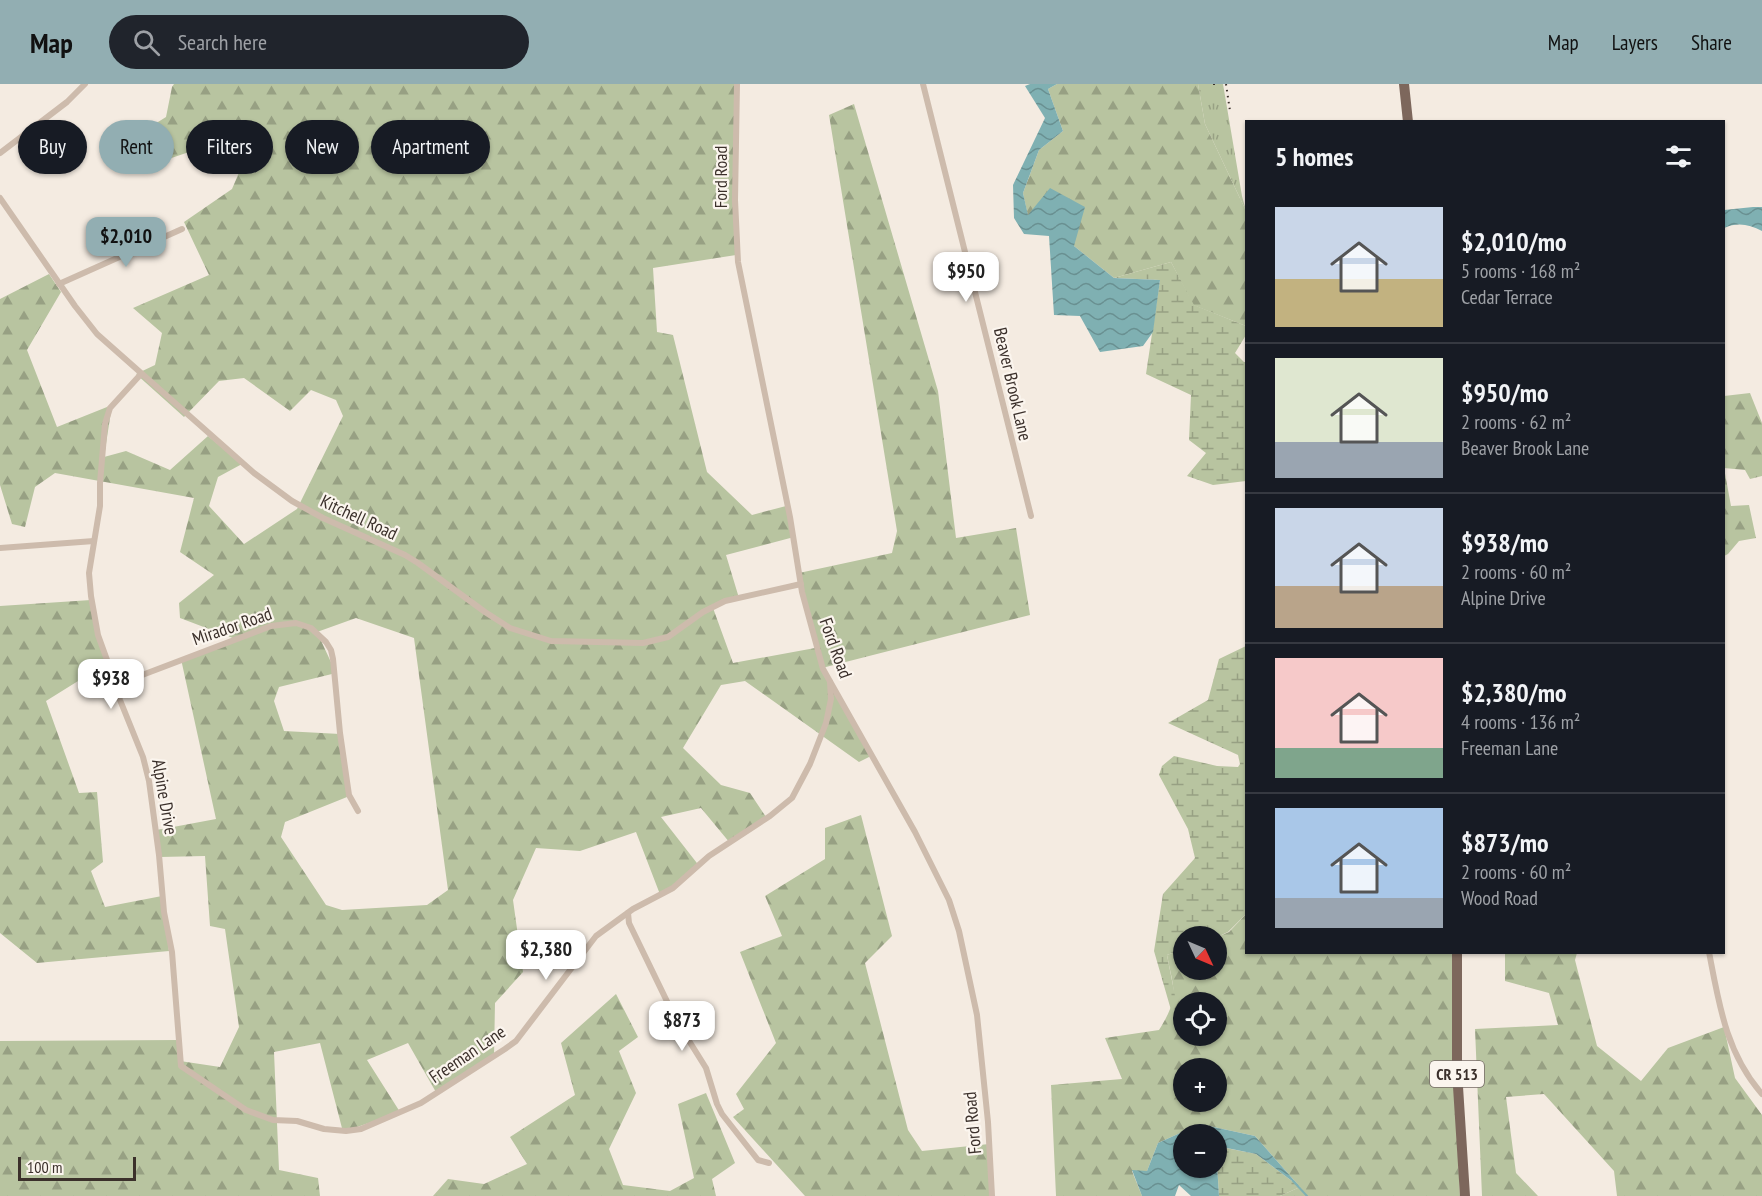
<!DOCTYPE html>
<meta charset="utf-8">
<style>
:root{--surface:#171b24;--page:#20242c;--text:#f1f3f6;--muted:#9ea1a6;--line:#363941;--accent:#92aeb2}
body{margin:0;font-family:"PT Sans Narrow",sans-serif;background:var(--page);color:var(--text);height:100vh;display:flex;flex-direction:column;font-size:22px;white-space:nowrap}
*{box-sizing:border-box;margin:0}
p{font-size:20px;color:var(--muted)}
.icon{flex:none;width:33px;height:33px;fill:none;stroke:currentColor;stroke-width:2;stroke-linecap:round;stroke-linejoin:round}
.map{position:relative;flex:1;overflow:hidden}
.panel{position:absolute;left:1245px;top:36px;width:480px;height:834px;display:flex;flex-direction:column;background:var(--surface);border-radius:0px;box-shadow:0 2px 4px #0004}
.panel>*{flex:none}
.top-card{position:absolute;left:18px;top:36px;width:570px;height:54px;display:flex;gap:12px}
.needle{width:39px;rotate:134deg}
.controls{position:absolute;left:1173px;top:842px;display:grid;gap:12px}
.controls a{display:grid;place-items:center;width:54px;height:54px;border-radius:50%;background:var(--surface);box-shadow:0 2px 4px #0004;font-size:30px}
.scale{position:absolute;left:18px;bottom:15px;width:118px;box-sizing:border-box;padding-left:6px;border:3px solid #3b302b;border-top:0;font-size:16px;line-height:21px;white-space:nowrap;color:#3b302b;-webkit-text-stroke:4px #fbf5ee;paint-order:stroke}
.price{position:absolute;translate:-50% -51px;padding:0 14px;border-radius:12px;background:#fff;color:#222;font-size:20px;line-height:39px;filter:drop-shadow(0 2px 3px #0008)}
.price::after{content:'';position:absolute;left:50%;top:36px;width:18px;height:14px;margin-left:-9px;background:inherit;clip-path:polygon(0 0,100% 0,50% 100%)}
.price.active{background:var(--accent);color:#111}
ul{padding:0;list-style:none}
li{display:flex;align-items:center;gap:18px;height:150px;padding:0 30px}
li+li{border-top:2px solid var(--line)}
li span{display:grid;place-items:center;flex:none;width:168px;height:120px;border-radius:0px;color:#555}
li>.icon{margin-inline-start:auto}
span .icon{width:72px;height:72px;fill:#fffc;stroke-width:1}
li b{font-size:26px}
h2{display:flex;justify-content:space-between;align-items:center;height:72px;padding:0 30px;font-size:26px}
.pill{padding:0 21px;border-radius:27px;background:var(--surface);box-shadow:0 2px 4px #0004;font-size:21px;line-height:54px}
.pill.active{background:var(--accent);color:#111}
header{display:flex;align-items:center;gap:36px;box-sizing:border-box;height:84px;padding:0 30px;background:var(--accent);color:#111}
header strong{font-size:28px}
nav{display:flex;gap:33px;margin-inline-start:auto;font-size:21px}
.search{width:420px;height:54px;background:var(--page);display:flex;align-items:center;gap:15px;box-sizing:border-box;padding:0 21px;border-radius:33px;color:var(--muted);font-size:22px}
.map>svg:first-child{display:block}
.grass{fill:url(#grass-tufts)}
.forest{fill:url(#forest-firs);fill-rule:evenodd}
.wetland{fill:url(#wetland-marsh)}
.water{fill:url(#water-waves)}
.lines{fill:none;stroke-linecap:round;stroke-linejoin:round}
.stream{stroke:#7fb0b2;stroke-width:2}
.minor{stroke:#cdbbac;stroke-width:6}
.primary{stroke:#7d675c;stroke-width:10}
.rail{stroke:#3b302b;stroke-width:2;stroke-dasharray:1.5 4.5;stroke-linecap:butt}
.labels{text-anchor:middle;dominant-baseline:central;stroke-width:4.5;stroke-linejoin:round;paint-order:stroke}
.shield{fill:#fbf5ee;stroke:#756b66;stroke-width:1.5}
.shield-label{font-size:16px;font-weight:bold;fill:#3b302b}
.street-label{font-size:18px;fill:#3b302b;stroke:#fbf5ee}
</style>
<header>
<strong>Map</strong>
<div class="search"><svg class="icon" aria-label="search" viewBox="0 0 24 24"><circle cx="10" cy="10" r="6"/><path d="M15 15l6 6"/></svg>Search here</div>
<nav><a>Map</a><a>Layers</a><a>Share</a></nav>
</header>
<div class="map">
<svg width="1762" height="1112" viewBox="0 0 1762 1112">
<defs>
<pattern id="grass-tufts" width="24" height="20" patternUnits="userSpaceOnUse" patternTransform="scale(1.5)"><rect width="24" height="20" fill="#b8c4a0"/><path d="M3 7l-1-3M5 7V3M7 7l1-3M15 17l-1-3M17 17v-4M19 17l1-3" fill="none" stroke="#97a083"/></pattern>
<pattern id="forest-firs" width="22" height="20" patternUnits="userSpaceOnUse" patternTransform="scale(1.5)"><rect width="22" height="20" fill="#b8c4a0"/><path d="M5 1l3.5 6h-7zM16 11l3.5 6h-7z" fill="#97a083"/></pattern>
<pattern id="wetland-marsh" width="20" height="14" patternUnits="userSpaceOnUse" patternTransform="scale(1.5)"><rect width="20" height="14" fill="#b8c4a0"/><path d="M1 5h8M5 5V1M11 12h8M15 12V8" fill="none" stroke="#97a083"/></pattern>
<pattern id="water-waves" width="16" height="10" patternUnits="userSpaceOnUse" patternTransform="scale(1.5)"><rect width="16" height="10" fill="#7fb0b2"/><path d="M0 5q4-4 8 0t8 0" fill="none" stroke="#699091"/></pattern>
</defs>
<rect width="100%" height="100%" fill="#f4ebe1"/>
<path class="grass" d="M1198 0H1223L1242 112 1246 127 1205 40Z"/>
<g class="forest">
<path d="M174 0H735L736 171 653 184 657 248 673 251 707 388 752 431 786 422 794 453 726 471 739 514 713 524 733 579 815 564 799 489 892 469 897 447 829 31 854 20 938 307 956 454 1016 444 1030 531 822 584 871 672 859 678 745 597 721 601 683 664 721 701 750 709 768 736 730 759 701 724 661 733 700 783 661 813 636 748 580 767 536 764 513 816 523 888 495 919 494 972 437 1010 408 959 367 976 400 1028 343 1048 320 959 274 968 279 1086 318 1094 320 1112H0V957L180 956V977L220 983 239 943 225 845 210 842 205 772 160 773 157 746 216 735 181 575 238 556 180 534 179 519 214 491 180 468 194 414 55 389 35 403 25 443 12 440 0 401V215L49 190 61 208 27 266 57 343 112 321 104 373 126 367 170 386 208 352 242 380 218 393 209 422 244 460 297 425 343 332 336 316 311 306 290 327 244 294 219 297 184 333 136 290 155 281 162 249 133 224 209 191 184 138 232 105 243 79 233 53 148 82 134 53 166 33 172 3ZM356 534 414 554 448 806 427 821 342 826 326 821 281 753 285 738 347 713 340 650 284 647 274 617 279 603 336 589 317 548Z"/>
<path d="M1057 0H1198L1205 40 1246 127V242L1193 221 1171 178 1114 194 1074 162 1028 132 1023 109 1039 66 1063 47 1048 5Z"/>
<path d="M1750 309 1762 339V392L1750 395 1745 386 1724 384 1731 422 1749 421 1756 454 1739 457 1728 470 1724 472V312Z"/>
<path d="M91 516 107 579 46 617 79 709 97 708 103 778 91 787 105 823 162 812 169 867 37 879 0 849V522Z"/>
<path d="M861 731 892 852 865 879 908 1046 922 1067 989 1060 990 1112H805L733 1033 744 1025 736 1010 776 959 740 868 782 852 765 812 825 775V744Z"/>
<path d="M1246 830V868L1452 869 1454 991 1460 1112H1280L1300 1103 1255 1052 1200 1040 1158 1059 1147 1087H1132L1142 1112H1056L1051 1001 1122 995 1105 954 1159 946C1180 912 1174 908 1167 871L1183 865 1184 885H1216L1217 853 1229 848ZM1184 918H1216V951H1184ZM1184 984H1216V1017H1184Z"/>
<path d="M1505 868 1577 869 1575 876 1597 962 1641 997 1668 964 1724 943 1735 994 1762 1031V1112H1617L1614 1087 1544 1010 1506 1013 1516 1089 1538 1112H1482L1475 945 1558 941 1549 909 1505 897Z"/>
<path d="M616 910 638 953 619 967 636 1009 609 1065 623 1101 670 1107 694 1094 678 1020 706 1009 735 1079 712 1095 716 1112H433L448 1095 484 1100 527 1080 510 1053 575 1011 561 959Z"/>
</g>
<g class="wetland">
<path d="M1171 178 1194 221 1246 242V251L1235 269 1244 278H1246V397L1213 401 1187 392 1206 369 1189 356 1191 311 1146 290 1160 196 1114 194Z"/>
<path d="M1246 562V830L1228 848 1217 853 1184 852 1183 865 1167 871 1175 912 1171 926 1154 867 1163 810 1195 774 1188 745 1159 691 1162 682 1174 672 1217 682 1238 683 1240 680 1238 671 1168 639 1208 616 1219 575Z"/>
<path d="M1216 1062 1256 1070 1300 1103 1280 1112H1219Z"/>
</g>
<g class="water">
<path d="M1030 0H1057L1048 5 1063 47 1039 66 1023 109 1028 131 1050 104 1085 123 1074 162 1114 194 1160 196 1153 248 1143 262 1100 268 1080 232 1054 231 1049 152 1024 150 1014 134 1013 101 1045 34 1025 2Z"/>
<path d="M1753 123H1762V147C1749 140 1737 138 1724 144V126Z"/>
<path d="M1200 1040 1255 1052 1300 1103 1256 1070 1217 1062 1216 1050H1184V1083H1216L1217 1080 1219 1112H1191L1179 1101 1175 1112H1142L1132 1086 1147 1087 1158 1059Z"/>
</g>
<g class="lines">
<path class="stream" d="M1293 1097 1307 1112"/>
<g class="minor">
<path d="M737 0 735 116 738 178 790 433 802 508 823 585 915 748 949 816 959 847 977 931 988 1038 992 1112"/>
<path d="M923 0 1031 432"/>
<path d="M0 69 67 18 85 0"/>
<path d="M0 114 75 222 97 250 254 389 292 417 323 434 405 471 418 479 485 528 510 544 551 557 643 559 668 553 703 528 725 517 801 500"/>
<path d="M59 200 182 145"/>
<path d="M141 290 110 324 105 340 100 399V422L89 489 91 512 98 551 115 598 120 616 143 673 149 697 159 771 164 828 172 868 181 982 246 1026 273 1036 297 1037 324 1045 346 1047 361 1045 421 1019 505 965 516 957 596 852 633 825 673 804 709 772 770 732 792 714 810 680 826 639 831 615 830 598"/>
<path d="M0 464 94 457"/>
<path d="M115 598 129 596 271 542 296 539 311 544 326 558 331 566 333 575 340 649 349 711 358 727"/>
<path d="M628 829 629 839 676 936 706 984 717 1020 722 1030 758 1076 769 1079"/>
<path d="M1709 868C1719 920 1726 969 1762 1010"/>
</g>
<g class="primary">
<path d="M1404 0 1408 38"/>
<path d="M1457 868V987L1465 1112"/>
</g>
<g class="rail">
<path d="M1214 0V1"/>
<path d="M1226 0 1230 27"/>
</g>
</g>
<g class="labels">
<rect class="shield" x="1430" y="977" width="54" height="26" rx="4.5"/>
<g class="shield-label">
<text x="1457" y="990">CR 513</text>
</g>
<g class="street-label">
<text transform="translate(720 93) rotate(-90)">Ford Road</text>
<text transform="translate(1013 300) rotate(77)">Beaver Brook Lane</text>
<text transform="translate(359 433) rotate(25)">Kitchell Road</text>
<text transform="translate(232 542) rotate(-19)">Mirador Road</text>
<text transform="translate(836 564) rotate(70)">Ford Road</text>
<text transform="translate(165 713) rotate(80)">Alpine Drive</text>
<text transform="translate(467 970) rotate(-34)">Freeman Lane</text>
<text transform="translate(972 1039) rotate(-95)">Ford Road</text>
</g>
</g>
</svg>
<div class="controls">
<a><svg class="needle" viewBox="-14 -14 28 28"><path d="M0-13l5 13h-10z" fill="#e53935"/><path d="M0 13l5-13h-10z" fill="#9ea1a6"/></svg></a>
<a><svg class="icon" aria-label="locate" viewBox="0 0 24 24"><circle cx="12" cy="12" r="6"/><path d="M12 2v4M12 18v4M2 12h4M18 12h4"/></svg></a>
<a>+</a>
<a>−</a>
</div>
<div class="scale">100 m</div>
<b class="price active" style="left:126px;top:184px">$2,010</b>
<b class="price" style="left:966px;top:219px">$950</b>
<b class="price" style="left:111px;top:626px">$938</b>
<b class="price" style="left:546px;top:897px">$2,380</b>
<b class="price" style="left:682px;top:968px">$873</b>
<div class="top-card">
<a class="pill">Buy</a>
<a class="pill active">Rent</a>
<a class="pill">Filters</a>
<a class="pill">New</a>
<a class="pill">Apartment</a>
</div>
<section class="panel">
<h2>5 homes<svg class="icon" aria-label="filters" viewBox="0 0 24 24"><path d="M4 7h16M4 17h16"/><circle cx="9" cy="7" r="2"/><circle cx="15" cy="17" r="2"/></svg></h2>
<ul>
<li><span style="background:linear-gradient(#c9d6e8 60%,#c2b280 0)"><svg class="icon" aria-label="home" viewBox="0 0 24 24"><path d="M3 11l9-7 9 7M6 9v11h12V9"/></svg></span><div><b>$2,010/mo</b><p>5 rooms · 168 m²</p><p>Cedar Terrace</p></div></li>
<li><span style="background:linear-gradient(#dfe7d0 70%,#9aa5b1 0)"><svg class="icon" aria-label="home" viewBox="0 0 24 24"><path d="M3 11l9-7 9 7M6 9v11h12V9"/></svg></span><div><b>$950/mo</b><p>2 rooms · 62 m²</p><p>Beaver Brook Lane</p></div></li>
<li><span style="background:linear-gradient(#c9d6e8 65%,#b9a48a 0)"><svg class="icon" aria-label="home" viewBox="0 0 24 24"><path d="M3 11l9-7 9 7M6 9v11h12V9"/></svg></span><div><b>$938/mo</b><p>2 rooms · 60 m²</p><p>Alpine Drive</p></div></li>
<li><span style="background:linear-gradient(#f6c9c9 75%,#7fa58c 0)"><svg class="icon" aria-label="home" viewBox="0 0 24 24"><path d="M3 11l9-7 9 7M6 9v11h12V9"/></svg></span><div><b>$2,380/mo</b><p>4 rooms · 136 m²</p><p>Freeman Lane</p></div></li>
<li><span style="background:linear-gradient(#a9c7e8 75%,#9aa5b1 0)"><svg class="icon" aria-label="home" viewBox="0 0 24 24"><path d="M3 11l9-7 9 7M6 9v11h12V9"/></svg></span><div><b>$873/mo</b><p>2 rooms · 60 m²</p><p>Wood Road</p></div></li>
</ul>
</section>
</div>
